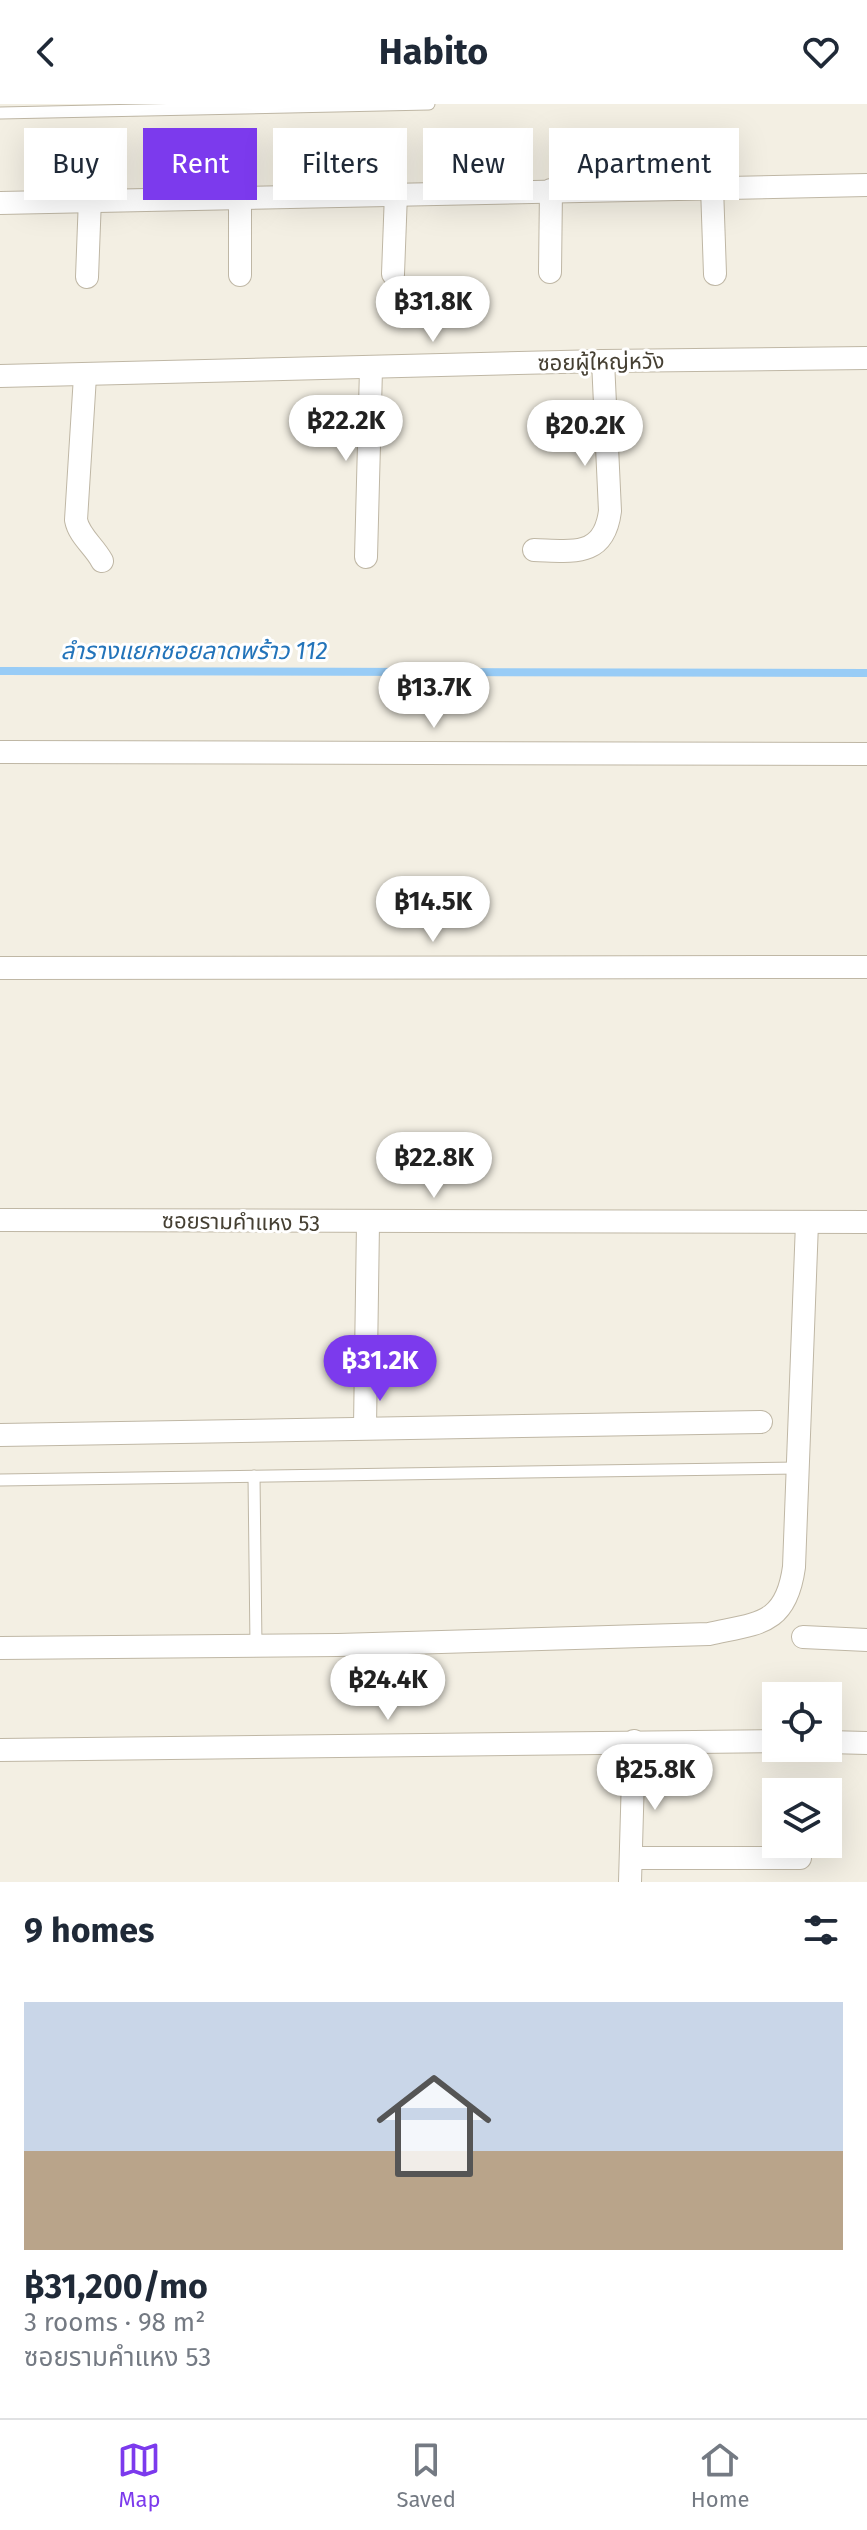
<!DOCTYPE html>
<meta charset="utf-8">
<style>
:root{--surface:#fff;--page:#f6f6f7;--text:#1f2937;--muted:#747a83;--line:#e0e1e3;--accent:#7c3aed}
body{margin:0;font-family:"Fira Sans","Noto Sans Thai",sans-serif;background:var(--page);color:var(--text);height:100vh;display:flex;flex-direction:column;font-size:30px;white-space:nowrap}
*{box-sizing:border-box;margin:0}
p{font-size:26px;color:var(--muted)}
.icon{flex:none;width:44px;height:44px;fill:none;stroke:currentColor;stroke-width:2;stroke-linecap:round;stroke-linejoin:round}
.map{position:relative;height:1778px;overflow:hidden}
.sheet{display:flex;flex-direction:column;background:var(--surface);flex:1}
.sheet>*{flex:none}
.top-card{position:absolute;left:24px;top:24px;width:820px;height:72px;display:flex;gap:16px}
.buttons{position:absolute;left:762px;top:1578px;display:grid;gap:16px}
.buttons a{display:grid;place-items:center;width:80px;height:80px;border-radius:0px;background:var(--surface);box-shadow:0 8px 32px #0002;font-size:40px}
.price{position:absolute;translate:-50% -68px;padding:0 18px;border-radius:28px;background:#fff;color:#222;font-size:26px;line-height:52px;filter:drop-shadow(0 2px 4px #0008)}
.price::after{content:'';position:absolute;left:50%;top:48px;width:24px;height:18px;margin-left:-12px;background:inherit;clip-path:polygon(0 0,100% 0,50% 100%)}
.price.active{background:var(--accent);color:#fff}
ul{padding:0;list-style:none}
li{display:grid;align-content:center;gap:16px;height:424px;padding:0 24px}
li span{display:grid;place-items:center;height:248px;border-radius:0px;color:#555}
li>.icon{margin-inline-start:auto}
span .icon{width:144px;height:144px;fill:#fffc;stroke-width:1}
li b{font-size:34px}
h2{display:flex;justify-content:space-between;align-items:center;height:96px;padding:0 24px;font-size:34px}
.tag{padding:0 28px;border-radius:0px;background:var(--surface);box-shadow:0 8px 32px #0002;font-size:28px;line-height:72px}
.tag.active{background:var(--accent);color:#fff}
header{display:flex;justify-content:space-between;align-items:center;height:104px;padding:0 24px;background:var(--surface);font-size:36px;font-weight:700}
.tab-bar{display:flex;justify-content:space-around;align-items:center;height:112px;border-top:2px solid var(--line);background:var(--surface);font-size:22px;color:var(--muted)}
.tab-bar a{display:grid;justify-items:center;gap:4px}
.tab-bar .active{color:var(--accent)}
.map>svg:first-child{display:block}
.lines{fill:none;stroke-linecap:round;stroke-linejoin:round}
.stream{stroke:#98ccf6;stroke-width:8}
.service-casing{stroke:#bfb7a5;stroke-width:13}
.minor-casing{stroke:#bfb7a5;stroke-width:24}
.service{stroke:#fff;stroke-width:11}
.minor{stroke:#fff;stroke-width:22}
.labels{text-anchor:middle;dominant-baseline:central;stroke-width:6;stroke-linejoin:round;paint-order:stroke}
.street-label{font-size:22px;fill:#453f32;stroke:#fff}
.water-label{font-size:24px;font-style:italic;fill:#2374ba;stroke:#fff}
</style>
<header><svg class="icon" aria-label="back" viewBox="0 0 24 24"><path d="M15 5l-7 7 7 7"/></svg>Habito<svg class="icon" aria-label="heart" viewBox="0 0 24 24"><path d="M12 20l-8-8c-3-5 5-10 8-4 3-6 11-1 8 4z"/></svg></header>
<div class="map">
<svg width="867" height="1778" viewBox="0 0 867 1778">
<rect width="100%" height="100%" fill="#f3efe3"/>
<g class="lines">
<path class="stream" d="M0 567 867 569"/>
<g class="service-casing">
<g id="service">
<path d="M0 9 429 0"/>
<path d="M254 1372 256 1542"/>
<path d="M0 1376 798 1364"/>
</g>
</g>
<g class="minor-casing">
<g id="minor">
<path d="M712 83 715 170"/>
<path d="M240 92V171"/>
<path d="M0 99 867 81"/>
<path d="M550 168 551 86"/>
<path d="M393 170 396 89"/>
<path d="M87 173 90 94"/>
<path d="M0 272 603 257 867 254"/>
<path d="M85 272 76 416C79 432 94 442 102 457"/>
<path d="M534 446C573 447 604 454 610 407L603 257"/>
<path d="M366 453 371 265"/>
<path d="M0 648 867 650"/>
<path d="M0 864 867 863"/>
<path d="M0 1116 867 1118"/>
<path d="M365 1323 368 1119"/>
<path d="M0 1331 761 1318"/>
<path d="M803 1533 867 1536"/>
<path d="M0 1544 338 1541 709 1530C759 1519 786 1521 794 1463L807 1119"/>
<path d="M828 1638 867 1639"/>
<path d="M0 1646 776 1637"/>
<path d="M631 1754H800"/>
<path d="M630 1778 634 1637"/>
</g>
</g>
<use href="#service" class="service"/>
<use href="#minor" class="minor"/>
</g>
<g class="labels">
<g class="street-label">
<text transform="translate(601 258) rotate(-1)">ซอยผู้ใหญ่หวัง</text>
<text transform="translate(241 1118) rotate(1)">ซอยรามคำแหง 53</text>
</g>
<g class="water-label">
<text x="194" y="547">ลำรางแยกซอยลาดพร้าว 112</text>
</g>
</g>
</svg>
<div class="buttons">
<a><svg class="icon" aria-label="locate" viewBox="0 0 24 24"><circle cx="12" cy="12" r="6"/><path d="M12 2v4M12 18v4M2 12h4M18 12h4"/></svg></a>
<a><svg class="icon" aria-label="layers" viewBox="0 0 24 24"><path d="M12 4l9 5-9 5-9-5zM3 14l9 5 9-5"/></svg></a>
</div>
<b class="price" style="left:433px;top:240px">฿31.8K</b>
<b class="price" style="left:346px;top:359px">฿22.2K</b>
<b class="price" style="left:585px;top:364px">฿20.2K</b>
<b class="price" style="left:434px;top:626px">฿13.7K</b>
<b class="price" style="left:433px;top:840px">฿14.5K</b>
<b class="price" style="left:434px;top:1096px">฿22.8K</b>
<b class="price active" style="left:380px;top:1299px">฿31.2K</b>
<b class="price" style="left:388px;top:1618px">฿24.4K</b>
<b class="price" style="left:655px;top:1708px">฿25.8K</b>
<div class="top-card">
<a class="tag">Buy</a>
<a class="tag active">Rent</a>
<a class="tag">Filters</a>
<a class="tag">New</a>
<a class="tag">Apartment</a>
</div>
</div>
<section class="sheet">
<h2>9 homes<svg class="icon" aria-label="filters" viewBox="0 0 24 24"><path d="M4 7h16M4 17h16"/><circle cx="9" cy="7" r="2"/><circle cx="15" cy="17" r="2"/></svg></h2>
<ul>
<li><span style="background:linear-gradient(#c9d6e8 60%,#b9a48a 0)"><svg class="icon" aria-label="home" viewBox="0 0 24 24"><path d="M3 11l9-7 9 7M6 9v11h12V9"/></svg></span><div><b>฿31,200/mo</b><p>3 rooms · 98 m²</p><p>ซอยรามคำแหง 53</p></div></li>
</ul>
</section>
<nav class="tab-bar">
<a class="active"><svg class="icon" aria-label="map" viewBox="0 0 24 24"><path d="M3 6l6-2 6 2 6-2v14l-6 2-6-2-6 2zM9 4v14M15 6v14"/></svg>Map</a>
<a><svg class="icon" aria-label="saved" viewBox="0 0 24 24"><path d="M7 4h10v16l-5-4-5 4z"/></svg>Saved</a>
<a><svg class="icon" aria-label="home" viewBox="0 0 24 24"><path d="M3 11l9-7 9 7M6 9v11h12V9"/></svg>Home</a>
</nav>
